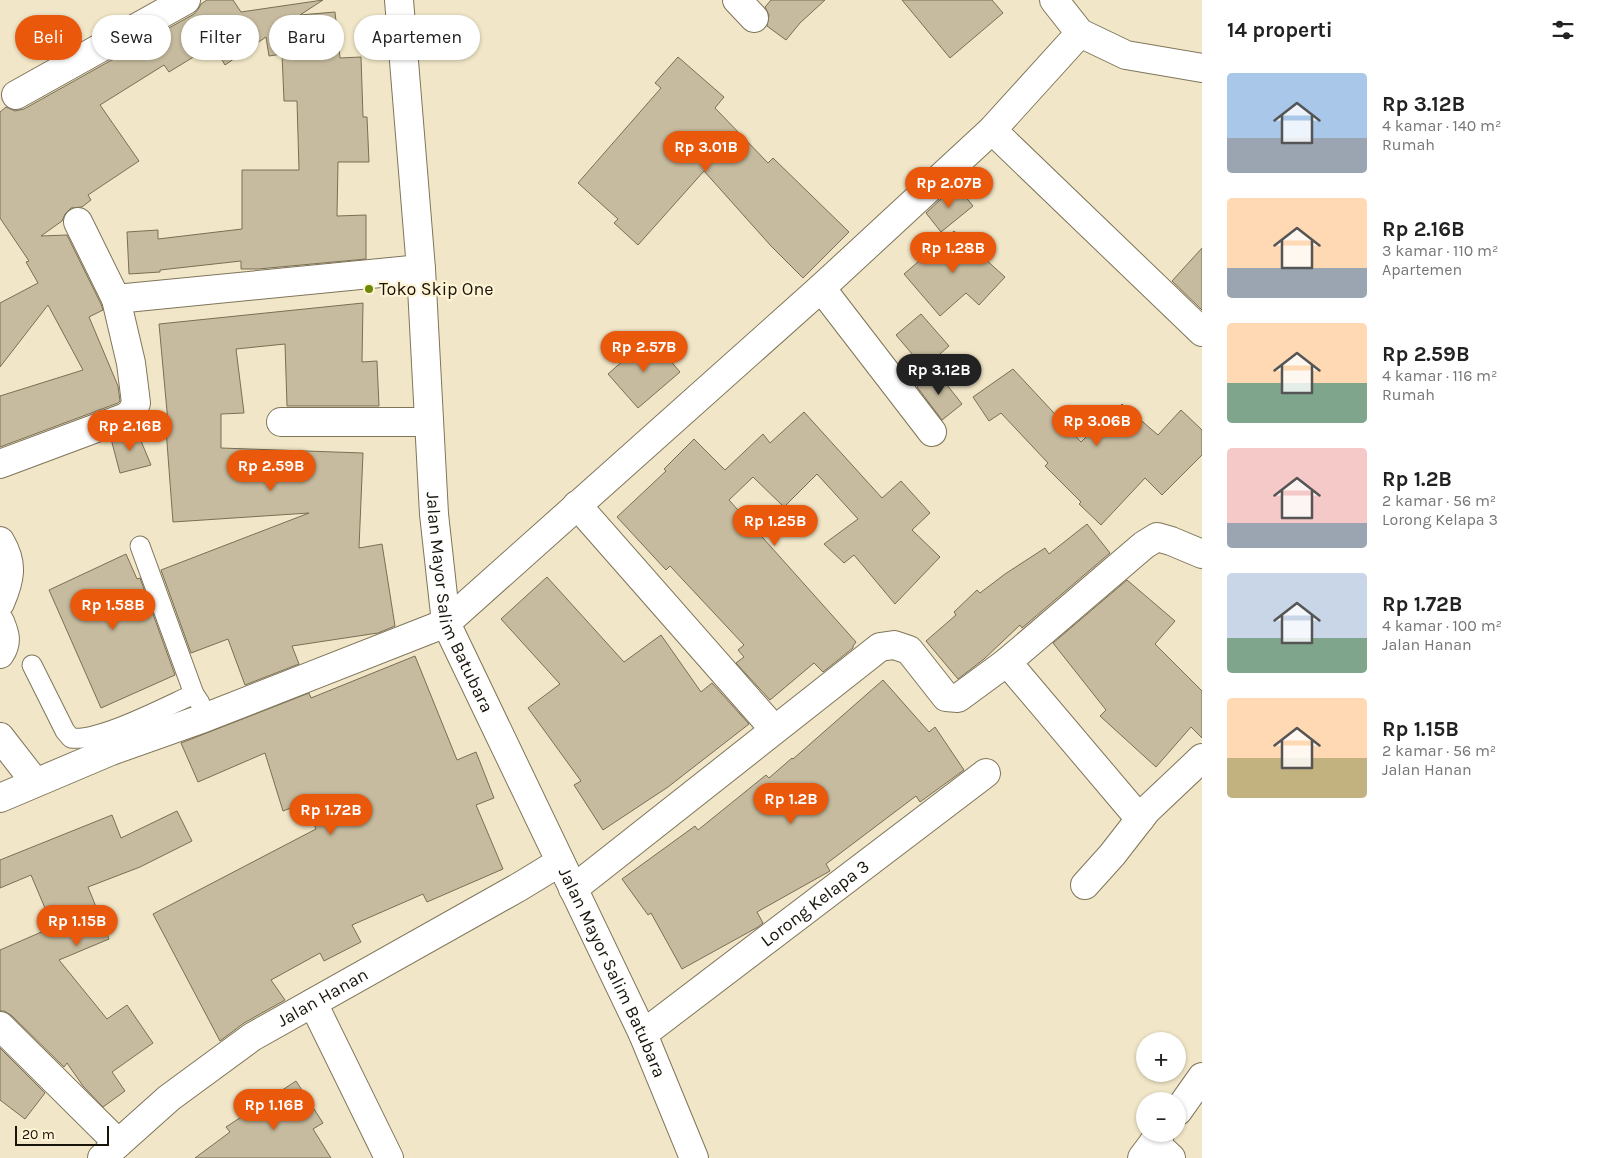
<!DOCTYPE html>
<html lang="id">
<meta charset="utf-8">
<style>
:root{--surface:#fff;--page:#f2f2f2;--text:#222;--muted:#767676;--accent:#ea580c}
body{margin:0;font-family:Karla,sans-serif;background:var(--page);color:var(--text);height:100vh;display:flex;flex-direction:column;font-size:19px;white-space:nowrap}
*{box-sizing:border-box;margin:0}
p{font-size:16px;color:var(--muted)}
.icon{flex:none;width:28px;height:28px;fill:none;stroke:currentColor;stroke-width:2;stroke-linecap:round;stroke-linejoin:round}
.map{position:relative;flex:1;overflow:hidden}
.drawer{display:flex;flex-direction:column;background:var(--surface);width:400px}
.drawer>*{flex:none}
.hud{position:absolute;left:15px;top:15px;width:475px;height:45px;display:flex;gap:10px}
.tools{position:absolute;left:1136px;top:1032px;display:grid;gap:10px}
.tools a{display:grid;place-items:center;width:50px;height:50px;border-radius:50%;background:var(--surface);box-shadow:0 1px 4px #0004;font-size:25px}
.scale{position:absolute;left:15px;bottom:12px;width:94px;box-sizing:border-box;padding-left:5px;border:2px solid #18140a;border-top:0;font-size:14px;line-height:18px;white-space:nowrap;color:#18140a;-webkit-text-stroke:4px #fef3d4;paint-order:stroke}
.price{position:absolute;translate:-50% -42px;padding:0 11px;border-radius:18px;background:var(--accent);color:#fff;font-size:16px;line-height:32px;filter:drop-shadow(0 1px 2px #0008)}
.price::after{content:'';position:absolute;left:50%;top:30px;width:15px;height:11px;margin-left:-8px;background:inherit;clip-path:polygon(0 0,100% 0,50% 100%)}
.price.current{background:#222;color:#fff}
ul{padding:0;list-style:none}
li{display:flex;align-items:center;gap:15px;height:125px;padding:0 25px}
li span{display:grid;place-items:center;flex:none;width:140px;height:100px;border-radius:5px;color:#555}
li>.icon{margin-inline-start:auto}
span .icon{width:60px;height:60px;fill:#fffc;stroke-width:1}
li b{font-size:21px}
h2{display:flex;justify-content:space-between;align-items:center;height:60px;padding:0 25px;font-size:21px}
.pill{padding:0 18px;border-radius:22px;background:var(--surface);box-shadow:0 1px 4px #0004;font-size:18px;line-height:45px}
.pill.current{background:var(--accent);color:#fff}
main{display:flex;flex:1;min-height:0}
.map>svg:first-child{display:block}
.building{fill:#c6bb9e;stroke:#7a6f54}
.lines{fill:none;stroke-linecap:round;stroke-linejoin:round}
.lane-casing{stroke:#7f755a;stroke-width:21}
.street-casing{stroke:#7f755a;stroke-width:30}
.secondary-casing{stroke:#7f755a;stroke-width:30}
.lane{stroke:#fff;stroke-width:19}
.street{stroke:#fff;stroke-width:28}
.secondary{stroke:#fff;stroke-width:28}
.poi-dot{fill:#6b8903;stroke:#fef3d4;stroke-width:2}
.labels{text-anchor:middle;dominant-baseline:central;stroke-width:4.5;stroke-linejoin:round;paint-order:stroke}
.poi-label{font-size:18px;fill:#18140a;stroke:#fef3d4;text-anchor:start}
.street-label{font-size:18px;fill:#18140a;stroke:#fef3d4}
</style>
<main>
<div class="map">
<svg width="1202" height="1158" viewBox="0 0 1202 1158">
<rect width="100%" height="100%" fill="#f1e6c7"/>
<g class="building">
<path d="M207 0H233L241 12 323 0 300 15 335 12 340 58 361 57 363 117H367L369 162H338L337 216 366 215V259L258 269H241V261L160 270V272L129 274 127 232 158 230V239L242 229V170H299L297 101H284L282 54 269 56 266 37 225 65 213 45 169 72 164 65 100 105 139 161 88 195 91 200 82 207 71 208 65 214 62 221 41 236 67 235 101 304 103 310 89 317 118 386 120 401 118 403 0 447V396L83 370 48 305 0 367V303L38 283 26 262 29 261 0 218V112L6 107 15 111 24 109 194 14 199 8 201 4Z"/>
<path d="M771 0H825L800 23 786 40 767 26 769 15 765 7Z"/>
<path d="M902 0H992L1003 13 950 58Z"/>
<path d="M678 57 724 97 715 108 768 163 773 158 849 232 803 278 771 246 704 171 638 245 614 223 618 219 578 183 661 88 655 83Z"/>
<path d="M956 185 973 206 941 232 926 213Z"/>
<path d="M954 231 1005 277 979 305 966 293 940 316 904 274Z"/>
<path d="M1202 248V310L1172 281Z"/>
<path d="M363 303 362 362 377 361 379 406H287L285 344 236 349 244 413 221 414V448L363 453 359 548 382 544 395 626 378 633 292 646 299 664 245 685 228 639 191 653 161 570 309 513 173 522 165 416 168 422 159 324Z"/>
<path d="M921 314 949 346 924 368 896 335Z"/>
<path d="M650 337 680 372 638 408 608 374Z"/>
<path d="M1013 369 1081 442 1089 434 1093 438 1122 404 1158 435 1181 410 1202 430V455L1162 495 1145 478 1101 525 1079 504 1081 502 1045 466 1048 463 1001 413 989 421 973 397Z"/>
<path d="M936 371 962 404 942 420 917 387Z"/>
<path d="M804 412 882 498 901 481 930 513 912 530 940 557 895 604 854 555 844 563 824 544 858 519 817 474 784 507 753 477 729 500 856 642 853 646V648L823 672 814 663 770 700 736 663 744 657 738 650 744 645 670 566 666 570 617 517 666 471 664 469 694 439 725 470 763 434 770 443Z"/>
<path d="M136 429 151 465 120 473 111 439Z"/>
<path d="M1087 524 1110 553 1022 628 1020 625 984 659 958 679 926 641 956 615 954 612 977 590 980 593 1005 574 1045 548 1049 554Z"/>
<path d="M126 554 137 579 140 578 175 675 101 708 49 590Z"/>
<path d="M547 577 624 662 661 635 701 692 712 683 749 724 668 787 603 830 574 785 581 781 528 708 560 684 501 619Z"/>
<path d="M1127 580 1175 621 1155 644 1202 691V738L1191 727 1156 767 1100 716 1106 710 1053 643Z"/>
<path d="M415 656 457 760 476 752 494 798 476 805 503 869 427 902 423 894 352 925 361 942 324 961 320 953 271 980 285 1000 244 1023 220 1041 153 914 316 829 304 803 283 811 265 753 198 782 181 743 309 693 311 698Z"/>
<path d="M883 680 929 732 935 727 964 770 920 802 916 796 826 864 830 871 757 912 763 923 758 927 682 969 651 913 648 915 622 879 695 826 698 830 766 775 769 778 792 758 793 759Z"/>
<path d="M177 811 192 841 140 867 88 887 109 939 59 960 107 1019 127 1005 153 1043 112 1072 125 1091 103 1107 83 1086 67 1063 64 1067 11 1015 4 1011H0V950L53 927 31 875 0 888V860L112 815 121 838Z"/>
<path d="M0 1048 45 1093 25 1119 0 1100Z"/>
<path d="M296 1081 323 1123 313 1129 331 1158H195L230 1132 226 1127Z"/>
</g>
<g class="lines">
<g class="lane-casing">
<g id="lane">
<path d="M140 546 194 694 200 703"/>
<path d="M32 665 65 731 71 738C99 742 165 707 194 694"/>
</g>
</g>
<g class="street-casing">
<g id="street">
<path d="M737 0 754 18"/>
<path d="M1054 0 1080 33 1126 55 1202 68"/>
<path d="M16 95 186 0"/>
<path d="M992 130 1202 332"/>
<path d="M78 222 116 299 421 269"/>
<path d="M820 289 828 297 932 432"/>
<path d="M281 422H429"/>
<path d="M0 464 126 417 132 412 136 403 131 363 116 299"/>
<path d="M577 505 774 729"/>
<path d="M0 541C14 564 10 580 0 603"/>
<path d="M0 622C5 634 8 642 0 654"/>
<path d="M1007 662 1140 819"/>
<path d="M0 737 35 782"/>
<path d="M0 798 111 751 204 718 446 623 820 289 992 130 1080 33"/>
<path d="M1085 885 1112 855 1147 810 1202 758"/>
<path d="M573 889 880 647 894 645 909 650 946 697 958 698 1007 662 1144 545 1157 537 1171 541 1202 554"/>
<path d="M313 1003 389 1158"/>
<path d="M0 1026 118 1143"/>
<path id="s1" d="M643 1034 986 773"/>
<path d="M1178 1111 1202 1077"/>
<path d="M1154 1142 1171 1158"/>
<path id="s2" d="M102 1158 169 1098 252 1037 519 887 560 862"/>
<path d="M1142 1158 1160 1134"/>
</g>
</g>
<g class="secondary-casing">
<g id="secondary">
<path id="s3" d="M399 0 421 269 434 514 446 623 643 1034 694 1158"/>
</g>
</g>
<use href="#lane" class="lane"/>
<use href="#street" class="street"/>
<use href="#secondary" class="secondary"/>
</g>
<circle class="poi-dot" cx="369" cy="289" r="5"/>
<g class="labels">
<g class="poi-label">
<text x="379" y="289">Toko Skip One</text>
</g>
<g class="street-label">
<text stroke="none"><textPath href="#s3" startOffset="608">Jalan Mayor Salim Batubara</textPath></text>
<text stroke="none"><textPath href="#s1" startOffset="216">Lorong Kelapa 3</textPath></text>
<text stroke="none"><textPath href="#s3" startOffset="1012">Jalan Mayor Salim Batubara</textPath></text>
<text stroke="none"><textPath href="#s2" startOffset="274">Jalan Hanan</textPath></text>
</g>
</g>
</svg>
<div class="tools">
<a>+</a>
<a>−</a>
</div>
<div class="scale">20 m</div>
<b class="price" style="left:706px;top:173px">Rp 3.01B</b>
<b class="price" style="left:949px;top:209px">Rp 2.07B</b>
<b class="price" style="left:953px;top:274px">Rp 1.28B</b>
<b class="price" style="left:644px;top:373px">Rp 2.57B</b>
<b class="price current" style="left:939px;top:396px">Rp 3.12B</b>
<b class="price" style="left:1097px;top:447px">Rp 3.06B</b>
<b class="price" style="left:130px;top:452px">Rp 2.16B</b>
<b class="price" style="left:271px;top:492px">Rp 2.59B</b>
<b class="price" style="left:775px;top:547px">Rp 1.25B</b>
<b class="price" style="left:113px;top:631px">Rp 1.58B</b>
<b class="price" style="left:791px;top:825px">Rp 1.2B</b>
<b class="price" style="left:331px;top:836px">Rp 1.72B</b>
<b class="price" style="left:77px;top:947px">Rp 1.15B</b>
<b class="price" style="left:274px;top:1131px">Rp 1.16B</b>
<div class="hud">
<a class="pill current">Beli</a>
<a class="pill">Sewa</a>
<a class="pill">Filter</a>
<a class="pill">Baru</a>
<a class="pill">Apartemen</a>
</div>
</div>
<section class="drawer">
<h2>14 properti<svg class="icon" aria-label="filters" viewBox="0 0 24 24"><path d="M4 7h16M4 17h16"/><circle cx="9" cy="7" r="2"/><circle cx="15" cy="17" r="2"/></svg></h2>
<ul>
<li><span style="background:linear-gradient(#a9c7e8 65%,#9aa5b1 0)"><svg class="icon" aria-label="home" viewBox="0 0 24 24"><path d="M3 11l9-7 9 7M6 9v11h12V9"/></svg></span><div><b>Rp 3.12B</b><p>4 kamar · 140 m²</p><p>Rumah</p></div></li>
<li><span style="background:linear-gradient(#ffd9b3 70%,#9aa5b1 0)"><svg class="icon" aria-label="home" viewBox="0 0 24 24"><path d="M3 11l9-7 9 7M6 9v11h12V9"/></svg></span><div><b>Rp 2.16B</b><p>3 kamar · 110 m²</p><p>Apartemen</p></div></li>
<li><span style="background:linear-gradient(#ffd9b3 60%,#7fa58c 0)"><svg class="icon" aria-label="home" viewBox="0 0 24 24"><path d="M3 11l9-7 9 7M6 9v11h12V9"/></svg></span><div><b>Rp 2.59B</b><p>4 kamar · 116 m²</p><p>Rumah</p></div></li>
<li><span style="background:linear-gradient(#f6c9c9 75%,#9aa5b1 0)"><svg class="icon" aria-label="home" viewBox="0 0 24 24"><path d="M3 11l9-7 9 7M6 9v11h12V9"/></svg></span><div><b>Rp 1.2B</b><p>2 kamar · 56 m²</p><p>Lorong Kelapa 3</p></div></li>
<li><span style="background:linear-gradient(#c9d6e8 65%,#7fa58c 0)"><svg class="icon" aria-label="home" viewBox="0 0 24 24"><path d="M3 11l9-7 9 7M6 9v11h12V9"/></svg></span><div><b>Rp 1.72B</b><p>4 kamar · 100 m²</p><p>Jalan Hanan</p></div></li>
<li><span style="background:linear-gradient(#ffd9b3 60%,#c2b280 0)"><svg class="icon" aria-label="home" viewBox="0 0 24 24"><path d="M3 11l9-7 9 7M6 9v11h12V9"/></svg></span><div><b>Rp 1.15B</b><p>2 kamar · 56 m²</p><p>Jalan Hanan</p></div></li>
</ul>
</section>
</main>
